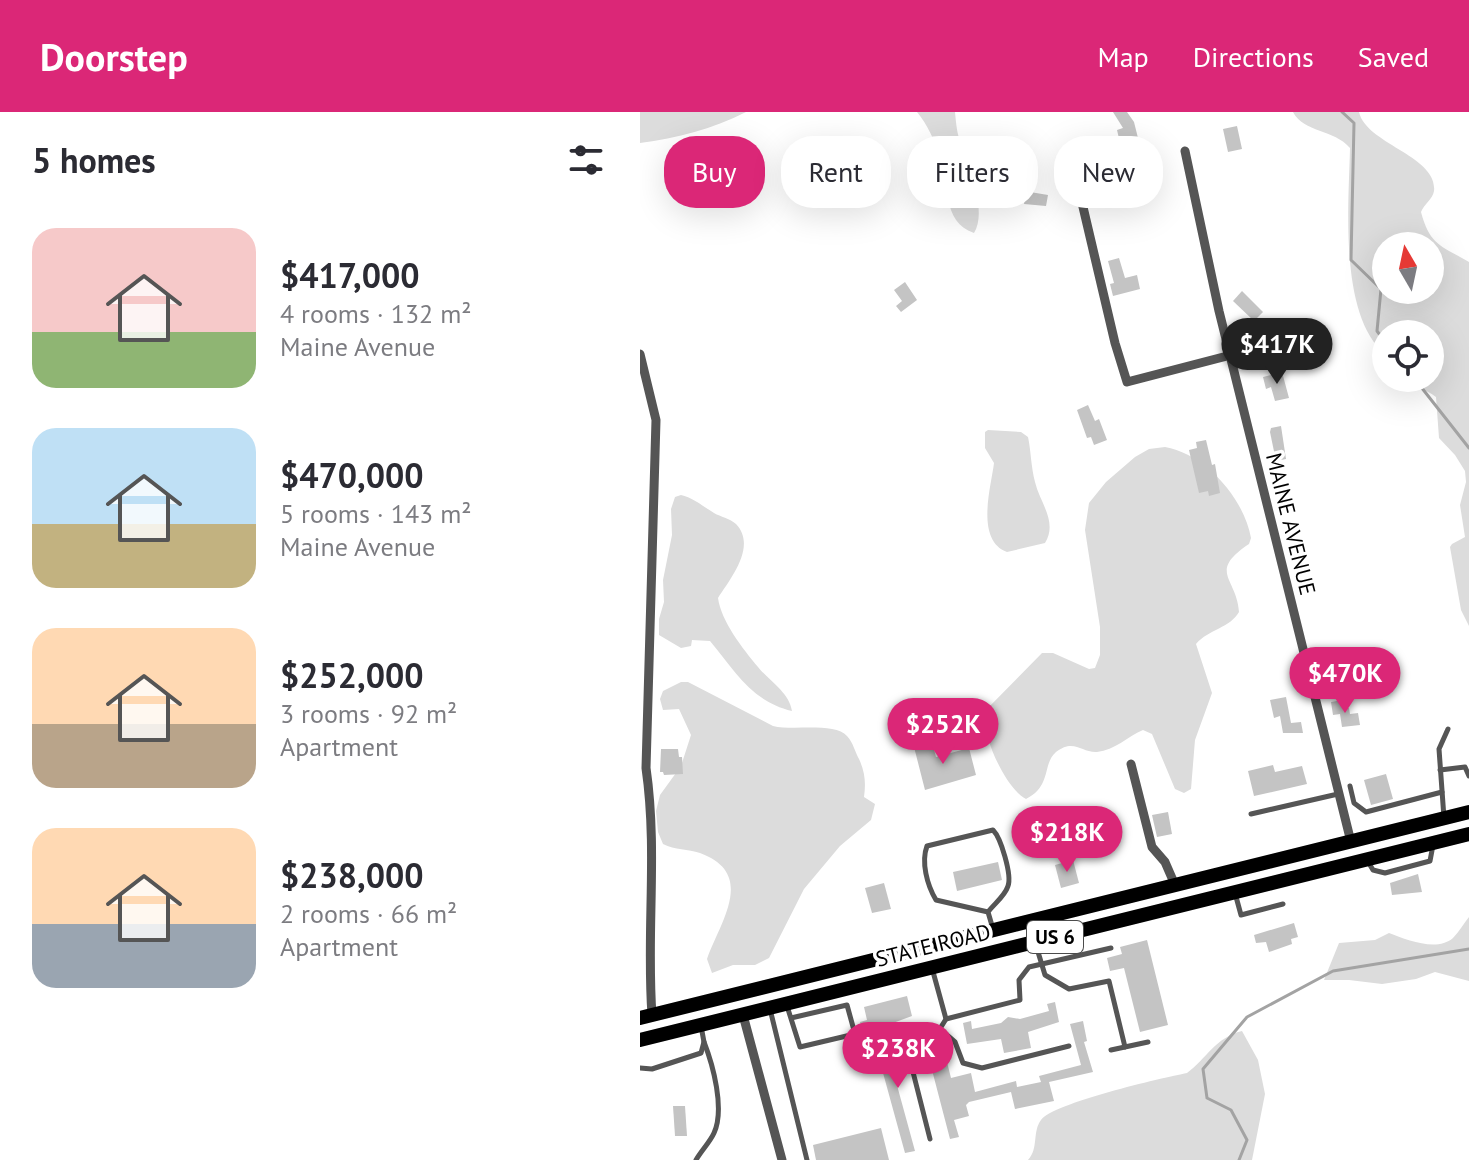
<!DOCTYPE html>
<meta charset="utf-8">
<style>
:root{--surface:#fff;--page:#f2f2f3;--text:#2b2b33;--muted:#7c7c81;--accent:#db2777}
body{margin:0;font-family:"PT Sans",sans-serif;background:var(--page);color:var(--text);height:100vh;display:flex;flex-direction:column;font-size:30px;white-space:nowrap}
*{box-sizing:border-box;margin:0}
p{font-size:26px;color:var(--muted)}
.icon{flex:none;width:44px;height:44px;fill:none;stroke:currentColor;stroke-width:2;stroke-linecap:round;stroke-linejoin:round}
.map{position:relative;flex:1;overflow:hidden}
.details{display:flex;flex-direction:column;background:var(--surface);width:640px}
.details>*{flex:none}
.top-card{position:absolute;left:24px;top:24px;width:684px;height:72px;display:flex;gap:16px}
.needle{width:52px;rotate:351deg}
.controls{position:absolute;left:732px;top:120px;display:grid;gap:16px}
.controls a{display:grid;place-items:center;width:72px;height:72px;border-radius:50%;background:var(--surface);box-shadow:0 8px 32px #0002;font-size:40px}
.price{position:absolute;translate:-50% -68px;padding:0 18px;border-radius:28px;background:var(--accent);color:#fff;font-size:26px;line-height:52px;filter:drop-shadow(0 2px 4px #0008)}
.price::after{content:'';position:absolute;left:50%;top:48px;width:24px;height:18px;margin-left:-12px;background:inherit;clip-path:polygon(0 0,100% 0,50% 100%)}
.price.active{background:#222;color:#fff}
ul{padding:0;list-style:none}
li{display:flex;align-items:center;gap:24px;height:200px;padding:0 32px}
li span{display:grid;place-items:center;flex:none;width:224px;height:160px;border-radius:24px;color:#555}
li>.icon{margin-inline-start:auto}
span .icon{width:96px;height:96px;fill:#fffc;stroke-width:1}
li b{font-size:34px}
h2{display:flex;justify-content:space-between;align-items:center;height:96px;padding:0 32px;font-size:34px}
.chip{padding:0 28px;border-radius:32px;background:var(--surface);box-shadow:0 8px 32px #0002;font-size:28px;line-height:72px}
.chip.active{background:var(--accent);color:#fff}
header{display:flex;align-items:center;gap:48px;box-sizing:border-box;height:112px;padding:0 40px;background:var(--accent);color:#fff}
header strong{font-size:38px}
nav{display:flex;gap:44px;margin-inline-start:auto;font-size:28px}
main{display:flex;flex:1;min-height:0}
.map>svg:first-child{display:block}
.green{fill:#dcdcdc;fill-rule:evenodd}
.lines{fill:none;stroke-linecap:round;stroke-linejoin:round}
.stream{stroke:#a3a3a3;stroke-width:3}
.building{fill:#c4c4c4}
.lane{stroke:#555;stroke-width:5}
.street{stroke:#555;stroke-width:9}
.primary{stroke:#000;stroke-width:14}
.labels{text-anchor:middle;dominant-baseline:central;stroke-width:7;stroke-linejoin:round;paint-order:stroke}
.shield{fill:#fff;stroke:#4c4c4c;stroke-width:2}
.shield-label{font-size:20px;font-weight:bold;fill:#000}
.street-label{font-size:22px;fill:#000;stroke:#fff}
</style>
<header>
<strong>Doorstep</strong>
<nav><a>Map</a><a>Directions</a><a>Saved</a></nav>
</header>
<main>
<section class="details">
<h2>5 homes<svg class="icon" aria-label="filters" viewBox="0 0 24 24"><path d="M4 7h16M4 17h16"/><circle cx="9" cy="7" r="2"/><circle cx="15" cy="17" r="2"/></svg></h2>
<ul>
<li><span style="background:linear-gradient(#f6c9c9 65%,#8fb573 0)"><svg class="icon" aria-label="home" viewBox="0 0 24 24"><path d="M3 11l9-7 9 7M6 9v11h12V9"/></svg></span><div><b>$417,000</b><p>4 rooms · 132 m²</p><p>Maine Avenue</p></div></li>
<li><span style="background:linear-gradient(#bfe0f5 60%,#c2b280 0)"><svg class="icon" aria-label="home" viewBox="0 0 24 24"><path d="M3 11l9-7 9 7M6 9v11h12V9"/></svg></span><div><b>$470,000</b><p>5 rooms · 143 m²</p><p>Maine Avenue</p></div></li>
<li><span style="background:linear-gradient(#ffd9b3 60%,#b9a48a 0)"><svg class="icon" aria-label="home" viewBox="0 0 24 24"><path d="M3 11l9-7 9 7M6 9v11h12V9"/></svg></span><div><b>$252,000</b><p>3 rooms · 92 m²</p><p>Apartment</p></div></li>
<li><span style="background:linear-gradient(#ffd9b3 60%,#9aa5b1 0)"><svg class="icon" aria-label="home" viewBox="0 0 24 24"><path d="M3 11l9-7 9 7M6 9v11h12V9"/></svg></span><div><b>$238,000</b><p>2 rooms · 66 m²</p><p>Apartment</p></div></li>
</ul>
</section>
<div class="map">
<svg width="829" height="1048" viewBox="0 0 829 1048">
<rect width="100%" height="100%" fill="#fff"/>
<g class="green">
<path d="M0 0H106C73 17 37 26 0 31Z"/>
<path d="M277 0H315C316 11 317 22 321 32 328 55 348 99 334 121 301 110 310 70 300 44 295 29 287 12 277 0Z"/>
<path d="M653 0H719C726 32 798 44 794 79 793 87 784 92 781 100 790 134 802 134 829 150V514L821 498 810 435 812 432 825 425 820 393 826 370 825 359 815 343 799 326 796 285C786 277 774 276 767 266H790V222H746V243C698 204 709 90 710 36 694 17 664 21 653 0ZM746 134H790V178H746Z"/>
<path d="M348 318 381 320 388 325C391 339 391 355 395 370 400 391 418 410 405 431L367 440C335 428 351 375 354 351L345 336V320Z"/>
<path d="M525 335C565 342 604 386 611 426L609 432C567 460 597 466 599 500 590 516 569 517 556 532L572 581 555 628 551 677 544 681 535 677 512 622 503 618C487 625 475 638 457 640 442 641 434 626 416 640 402 652 412 674 386 687 365 676 341 622 345 599L402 541H413L449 557 455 556 460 543V515L445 418 449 391 466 370 495 345 509 337Z"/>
<path d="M41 383C52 385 64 395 74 401 81 405 89 406 96 412 117 434 91 466 78 486 81 509 103 537 118 555 130 570 149 580 152 599 111 589 96 560 70 529L52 528 51 534 41 536 19 523V507L24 490 23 468 32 423 31 397 35 385Z"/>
<path d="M41 570H48L133 614C153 619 195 610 207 624 213 630 215 640 219 647 225 660 226 671 224 685L235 692 231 708 200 734 164 777 129 846 115 853H93L72 861 67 847C80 810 117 762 60 741 48 737 35 738 23 732L18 720 16 699 20 683 41 654 51 623 39 597 23 598 20 587 23 579Z"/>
<path d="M829 805V869L795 860 776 867 742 872 709 868H684L699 831 735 828 749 821C767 828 797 840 813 826 819 820 824 811 829 805Z"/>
<path d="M602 919 618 948 625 982 612 1048H388C399 1036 392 1020 401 1008 413 991 522 966 547 961 566 947 576 925 602 919Z"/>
</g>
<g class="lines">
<g class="stream">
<path d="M702 0 714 11 711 148 741 177 737 219 746 231"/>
<path d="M774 266 829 336"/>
<path d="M599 1048 607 1028 591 998 567 986 563 957 607 905 693 859 829 837"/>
</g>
</g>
<g class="building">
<path d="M473 0H487L494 10 500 34 482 39 477 18 483 16Z"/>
<path d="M597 14 602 37 588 40 583 17Z"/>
<path d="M383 50 390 80 408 83 406 94 384 92 385 85 380 84 382 77 376 52Z"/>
<path d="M479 146 485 166 497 163 500 177 473 184 470 172 474 171 468 149Z"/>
<path d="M265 170 277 188 261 200 256 194 262 189 254 178Z"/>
<path d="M602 179 623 200 614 209 593 189Z"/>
<path d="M642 260 649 286 635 289 631 275 626 277 623 265Z"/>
<path d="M448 293 455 309 459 307 467 328 454 333 451 325 447 326 437 298Z"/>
<path d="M641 314 646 347 636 349 630 320 631 316Z"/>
<path d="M566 328 572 353 575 352 580 381 569 384 568 379 559 381 549 338 557 336 556 330Z"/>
<path d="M646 585 651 611 661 610 663 621H643L640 604 634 606 630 588Z"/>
<path d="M703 588 704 597 709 596 710 602 718 601 720 613 702 615 700 602 693 603 691 590Z"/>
<path d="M292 630 296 645 329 636 336 663 285 678 274 635Z"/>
<path d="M21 637H38L39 645H42L43 662 24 663 23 660H20Z"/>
<path d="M633 653 635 660 662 654 667 672 614 684 608 659Z"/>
<path d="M746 662 753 687 731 693 724 668Z"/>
<path d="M528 700 532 722 517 725 512 703Z"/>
<path d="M433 748 439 771 421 776 415 753Z"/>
<path d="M358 750 362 768 317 779 313 760Z"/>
<path d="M778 762 782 780 752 783 750 771Z"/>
<path d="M244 771 251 797 232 801 225 776Z"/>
<path d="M654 811 658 825 651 827 652 832 629 840 626 830 616 831 614 823Z"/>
<path d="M507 828 528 913 500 920 484 856 470 859 467 846 482 842 480 835Z"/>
<path d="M267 884 272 904 223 922 220 910 227 908 224 895Z"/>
<path d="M415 890 419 910 388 920 391 936 364 941 361 927 327 932 323 911 331 909 332 917 361 911 368 905 380 907 409 899 407 892Z"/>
<path d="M443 909 447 929 444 930 453 960 409 970 414 989 375 997 371 980 329 990 326 993 329 1004 314 1008 319 1025 310 1027 292 958 297 956 293 941 304 938 311 966 331 961 335 980 376 969 377 975 401 970 399 964 441 953 430 912Z"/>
<path d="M280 927 282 934 249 944 275 1039 265 1041 237 939Z"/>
<path d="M33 994H45L47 1024H35Z"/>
<path d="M241 1016 249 1048H176L173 1033Z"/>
</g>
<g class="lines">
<g class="lane">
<path d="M800 658 825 655 829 664"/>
<path d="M710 674 714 691 726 700 802 680"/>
<path d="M611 702 698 682"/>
<path d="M804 706 799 637 808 617"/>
<path d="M727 748 733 758 745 761 790 749 793 733"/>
<path d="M595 781 601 803 643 792"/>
<path d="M348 800C354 792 365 784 368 774 372 763 361 726 353 718L287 734C281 750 287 773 296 788L348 800 353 817"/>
<path d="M395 830 405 863 429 877 469 869 485 935"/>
<path d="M147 894 160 935 215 922 207 893 151 906"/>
<path d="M130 897 167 1048"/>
<path d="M306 907 380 888 379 868 389 855 471 836"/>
<path d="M300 917 315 930 323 951 342 956 429 934"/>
<path d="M471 938 508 930"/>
<path d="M0 956 12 957 61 941 64 930 61 914"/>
<path d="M290 1027 273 960 306 907 292 856"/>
<path d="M56 1048C61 1039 70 1030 74 1021 85 997 73 953 64 930"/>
</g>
<g class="street">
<path d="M545 39 579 199 711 730"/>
<path d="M443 95 475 231 487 270 591 243"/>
<path d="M0 242 16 308 6 656C18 739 6 821 12 903"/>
<path d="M672 575 713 565 738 562"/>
<path d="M491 652 512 735 525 750 535 773"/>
<path d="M103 903 142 1048"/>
</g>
<g class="primary">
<path d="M0 906 829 700"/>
<path d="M0 928 829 722"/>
</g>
</g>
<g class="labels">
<rect class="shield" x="387" y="809" width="56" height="32" rx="6"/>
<g class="shield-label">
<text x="415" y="825">US 6</text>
</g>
<g class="street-label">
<text transform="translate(651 412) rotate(76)">MAINE AVENUE</text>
<text transform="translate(293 833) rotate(-14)">STATE ROAD</text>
</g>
</g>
</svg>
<div class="controls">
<a><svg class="needle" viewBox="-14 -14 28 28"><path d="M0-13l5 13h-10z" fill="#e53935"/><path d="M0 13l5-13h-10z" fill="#7c7c81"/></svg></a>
<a><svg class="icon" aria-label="locate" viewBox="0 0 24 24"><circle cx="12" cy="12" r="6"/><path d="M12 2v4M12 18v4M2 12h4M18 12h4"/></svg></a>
</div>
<b class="price active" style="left:637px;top:274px">$417K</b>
<b class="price" style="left:705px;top:603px">$470K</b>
<b class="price" style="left:303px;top:654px">$252K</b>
<b class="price" style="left:427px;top:762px">$218K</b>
<b class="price" style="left:258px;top:978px">$238K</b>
<div class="top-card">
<a class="chip active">Buy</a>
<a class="chip">Rent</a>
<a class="chip">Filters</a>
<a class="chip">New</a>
</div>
</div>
</main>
